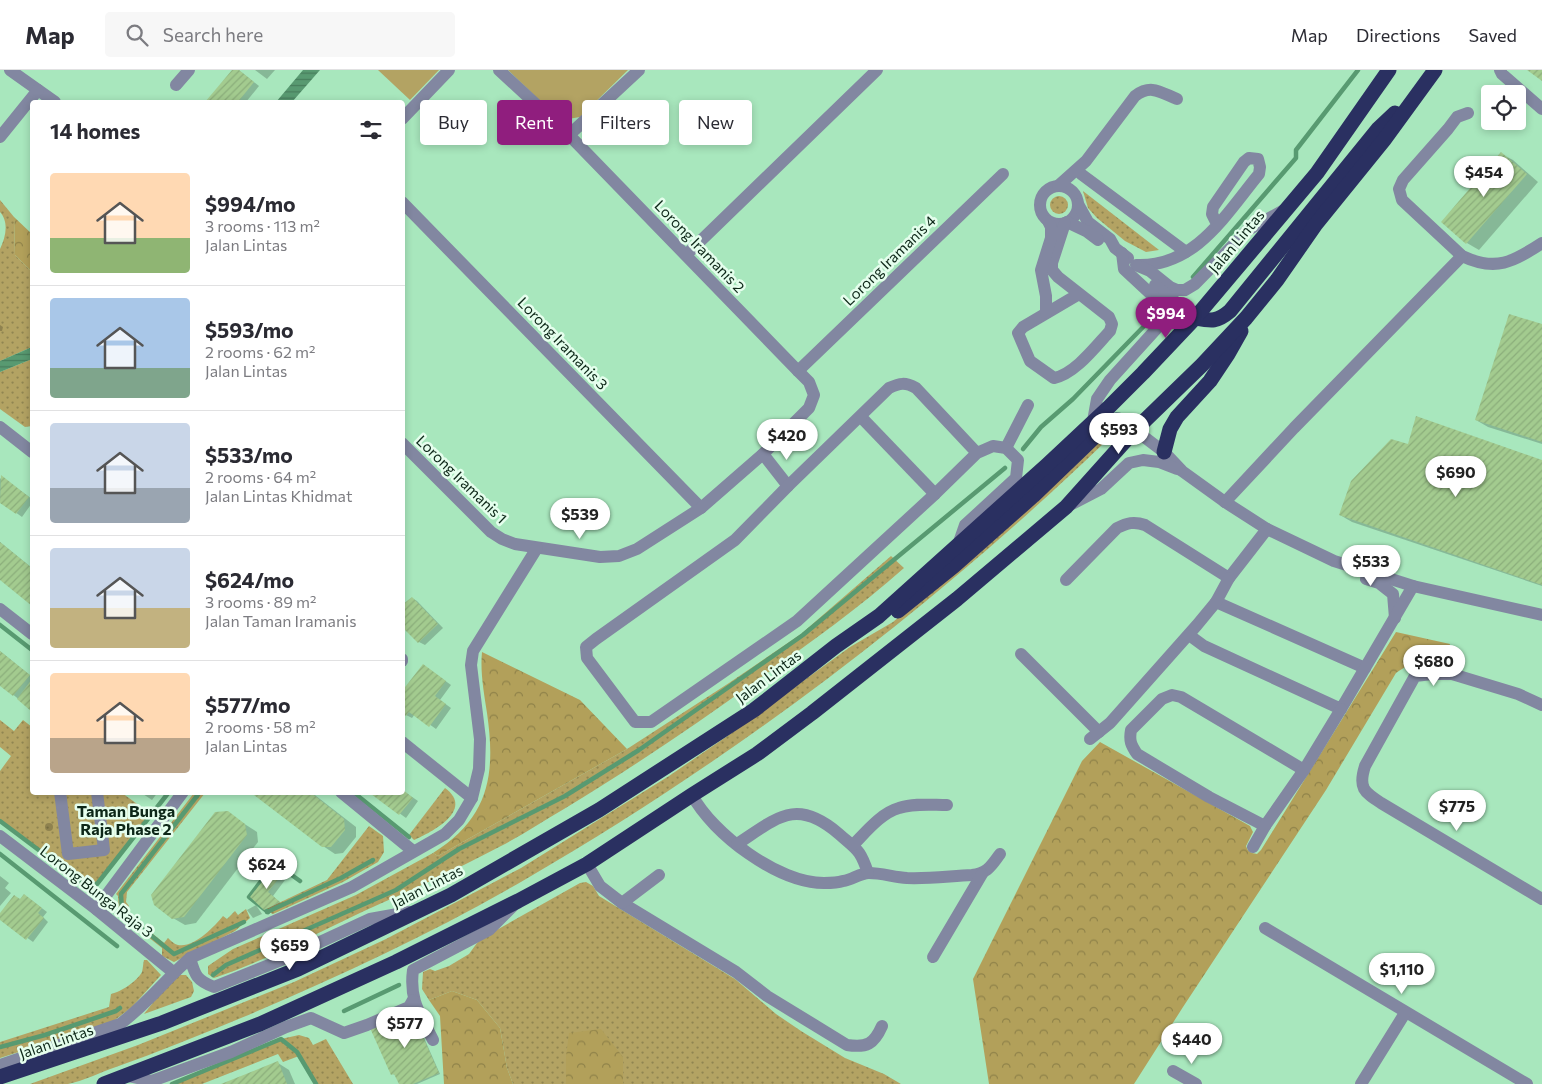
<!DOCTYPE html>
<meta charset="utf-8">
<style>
:root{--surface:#fff;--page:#f7f7f7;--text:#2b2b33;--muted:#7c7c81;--line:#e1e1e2;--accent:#901e7e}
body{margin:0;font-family:Commissioner,sans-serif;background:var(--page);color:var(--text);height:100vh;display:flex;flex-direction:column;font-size:19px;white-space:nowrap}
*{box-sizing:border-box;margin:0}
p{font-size:16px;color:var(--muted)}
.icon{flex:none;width:28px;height:28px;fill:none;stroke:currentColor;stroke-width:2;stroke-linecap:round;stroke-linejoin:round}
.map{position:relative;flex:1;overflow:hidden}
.details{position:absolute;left:30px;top:30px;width:375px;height:695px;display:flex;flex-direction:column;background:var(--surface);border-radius:5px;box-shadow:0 2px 8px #0003}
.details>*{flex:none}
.banner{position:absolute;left:420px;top:30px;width:475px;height:45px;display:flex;gap:10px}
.buttons{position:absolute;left:1481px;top:15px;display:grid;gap:10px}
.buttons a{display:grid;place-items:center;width:45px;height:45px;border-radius:5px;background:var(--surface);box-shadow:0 2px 8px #0003;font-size:25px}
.price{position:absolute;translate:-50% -42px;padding:0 11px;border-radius:18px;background:#fff;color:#222;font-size:16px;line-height:32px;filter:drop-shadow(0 1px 2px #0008)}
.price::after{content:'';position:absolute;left:50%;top:30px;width:15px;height:11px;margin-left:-8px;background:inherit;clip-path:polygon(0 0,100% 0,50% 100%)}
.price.selected{background:var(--accent);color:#fff}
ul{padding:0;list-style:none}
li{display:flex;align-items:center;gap:15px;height:125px;padding:0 20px}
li+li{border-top:1px solid var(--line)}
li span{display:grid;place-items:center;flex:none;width:140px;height:100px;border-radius:5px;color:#555}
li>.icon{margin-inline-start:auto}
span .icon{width:60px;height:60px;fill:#fffc;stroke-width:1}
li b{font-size:21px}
h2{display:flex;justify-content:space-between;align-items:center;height:60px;padding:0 20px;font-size:21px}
.chip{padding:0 18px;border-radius:5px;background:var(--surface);box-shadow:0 2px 8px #0003;font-size:18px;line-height:45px}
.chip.selected{background:var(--accent);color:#fff}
header{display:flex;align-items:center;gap:30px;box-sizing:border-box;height:70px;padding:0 25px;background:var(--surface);border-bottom:1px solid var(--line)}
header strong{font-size:24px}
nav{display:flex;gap:28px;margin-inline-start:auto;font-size:18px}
.search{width:350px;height:45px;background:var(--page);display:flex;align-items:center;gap:12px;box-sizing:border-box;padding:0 18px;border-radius:5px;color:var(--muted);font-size:19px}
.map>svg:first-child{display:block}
.grass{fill:url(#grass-dots)}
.forest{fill:url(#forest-crowns)}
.park{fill:#b3a363}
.water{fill:url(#water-rules)}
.shadow{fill:#0003}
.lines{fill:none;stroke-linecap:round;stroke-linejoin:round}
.stream{stroke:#589a71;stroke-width:4.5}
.building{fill:url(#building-hatch)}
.minor{stroke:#8287a1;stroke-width:12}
.highway{stroke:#2a3061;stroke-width:15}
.labels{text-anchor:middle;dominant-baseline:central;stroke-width:5;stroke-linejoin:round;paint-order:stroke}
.street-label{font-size:15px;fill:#0d2718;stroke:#e5feed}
.neighbourhood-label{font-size:16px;font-weight:bold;fill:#0d2718;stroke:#e5feed}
</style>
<header>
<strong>Map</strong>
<div class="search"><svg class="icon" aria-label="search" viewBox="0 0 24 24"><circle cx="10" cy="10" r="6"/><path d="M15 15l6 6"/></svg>Search here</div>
<nav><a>Map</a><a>Directions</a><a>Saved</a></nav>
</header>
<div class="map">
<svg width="1542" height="1014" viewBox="0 0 1542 1014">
<defs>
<pattern id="grass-dots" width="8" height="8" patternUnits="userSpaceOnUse" patternTransform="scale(1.25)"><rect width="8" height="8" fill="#b3a363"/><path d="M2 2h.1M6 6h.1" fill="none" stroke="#908551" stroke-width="1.8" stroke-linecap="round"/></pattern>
<pattern id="forest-crowns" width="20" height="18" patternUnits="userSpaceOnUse" patternTransform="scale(1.25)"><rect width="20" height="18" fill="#b2a05a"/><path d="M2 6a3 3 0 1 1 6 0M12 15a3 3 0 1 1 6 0" fill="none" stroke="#8f8249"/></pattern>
<pattern id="water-rules" width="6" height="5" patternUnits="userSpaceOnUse" patternTransform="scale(1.25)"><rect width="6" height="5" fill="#589a71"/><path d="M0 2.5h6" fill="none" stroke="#477e5c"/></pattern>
<pattern id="building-hatch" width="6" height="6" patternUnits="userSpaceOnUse" patternTransform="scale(1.25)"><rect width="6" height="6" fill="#a3cb8f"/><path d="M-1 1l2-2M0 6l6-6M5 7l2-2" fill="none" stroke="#8bae7b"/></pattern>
</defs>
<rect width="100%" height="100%" fill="#a8e7bd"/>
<g class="grass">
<path d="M1083 121 1159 180 1146 182 1125 171 1097 148 1088 138Z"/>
<circle cx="1059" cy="135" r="9"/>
<path d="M0 130 14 147 15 185 32 202V277L0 291V179C6 167 9 152 0 142Z"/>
<path d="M32 289V356L25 357 0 339V302Z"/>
<path d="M1102 368 1104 369V373C930 540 736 687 526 809 435 862 338 907 241 948 200 965 158 982 116 997 101 1002 84 1011 68 1014 56 1014 42 1014 30 1014L138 975 294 912 386 869 521 798 669 706 726 667 850 577 893 552 1004 458Z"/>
<path d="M891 486 904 498C858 539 807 575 756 611 694 656 630 699 564 739 543 751 523 765 501 776 456 800 409 821 362 842 313 865 265 891 214 908L208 904V896L233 879 356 825 433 783 438 786 627 679 729 613 801 564Z"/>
<path d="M0 650 14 661 23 650 32 657V722L122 723 151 744 97 814H84L0 751V701L11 686 0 677Z"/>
<path d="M445 718C475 740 432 762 414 770L409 765Z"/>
<path d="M194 723H205L127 822 126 832 129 836 125 841 164 873 168 868C171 871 174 874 178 875 194 878 214 857 223 846L227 849 235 841 238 845 246 839 250 848 235 861 174 892 162 886V878L119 844 118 826 116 824Z"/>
<path d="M369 756 383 766 384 782 378 792 343 812 273 844 264 840 327 810Z"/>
<path d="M586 812 593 816 599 826 735 909 776 944 801 961 845 988 884 1004 901 1014H623V1011L566 986V1014H513L507 998 500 958 477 930 452 921 429 930 422 919 423 902 430 899 435 901 449 896 469 884 477 873 486 866 580 813Z"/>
<path d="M144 890H147L161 905 131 938 112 952 0 988V972L109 937 111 924C121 922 137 911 142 902 143 898 143 894 144 890Z"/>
<path d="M179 905H186L192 912 194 921 191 927 144 944 163 920Z"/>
<path d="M299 965 309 968 313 975 326 969 353 1014H316L299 986 283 992 278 984 202 1014H172L281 969Z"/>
</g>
<g class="forest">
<path d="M14 147 32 164V202L15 185Z"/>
<path d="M1396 562 1450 574 1446 589C1423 589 1416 589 1396 603L1326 720 1183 937 1134 1014H989L973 909 1082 691 1100 672 1250 756 1253 762 1246 776C1248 782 1251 783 1257 784L1261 780Z"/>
<path d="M482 582 580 630 627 679 438 786 433 783C489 748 496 705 487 643 484 623 480 602 482 582Z"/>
<path d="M452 921 477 930 500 958 507 998 513 1014H444L440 946 429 930Z"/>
<path d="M601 959 623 987V1014H566V986L569 963Z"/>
</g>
<g class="park">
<path d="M378 0H439L410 30Z"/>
<path d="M508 0H628L580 47 568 49 556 46Z"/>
</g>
<g class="water">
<path d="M303 0H320L292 32H276Z"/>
<path d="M32 277V289L0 302V291Z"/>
</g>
<g class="shadow">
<path d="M234 0 240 1 259 16 246 32H207Z"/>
<path d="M255 0H275L267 9Z"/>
<path d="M1501 84 1513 90 1538 112 1479 180 1467 173 1442 152Z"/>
<path d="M0 255 3 257 2 261H0Z"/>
<path d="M1542 255V374L1488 357 1476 350Z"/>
<path d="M1408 376 1542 392V516L1352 452 1340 445Z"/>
<path d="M2 407 32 429V433L22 447 0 431V409Z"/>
<path d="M0 472 32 498V535L0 509Z"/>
<path d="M412 528 417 531 443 558 425 575 419 572 402 555Z"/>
<path d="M0 581 32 607V640L0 614Z"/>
<path d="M429 599 451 615 440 630 451 638 436 659 415 644 412 648 406 645Z"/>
<path d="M402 720 418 731 406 748 373 724 402 722Z"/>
<path d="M140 722H158L152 730Z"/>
<path d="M252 722H311L356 757V767L343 783 335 784 323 776Z"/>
<path d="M227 743 257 762 258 772 196 853 185 855 173 848Z"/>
<circle cx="49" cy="757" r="4"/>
<path d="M280 800 288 806 273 826 284 836 271 842 252 827Z"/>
<path d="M0 806 9 813 5 818 11 823 0 836Z"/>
<path d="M30 829 47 842 43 847 48 852 33 872 0 848V845L21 830Z"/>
<path d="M256 835 262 844 253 848 247 840Z"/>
<path d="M411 941 413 943 440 1004 417 1014H400L396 1005 392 1004Z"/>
<path d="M278 993 289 1000 295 1014H225Z"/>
</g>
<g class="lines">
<g class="stream">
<path d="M1193 207 1296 88V80L1358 0"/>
<path d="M1023 379 1041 357 1073 329 1147 253"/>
<path d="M0 555 32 580"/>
<path d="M200 722 121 824 122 842 174 884 244 852"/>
<path d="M353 722 409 767"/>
<path d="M0 751 84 814H97L169 722"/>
<path d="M0 784 117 876"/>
<path d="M267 842 341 808 373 790"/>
<path d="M268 842 249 827 275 793 300 811"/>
<path d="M213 905 226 895 396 820 459 779 565 726 639 680 803 565 1005 398"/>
<path d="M344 941 399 915"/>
<path d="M0 977 45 965 116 941 120 938"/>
<path d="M172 1014 281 969 297 982 316 1014"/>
</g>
</g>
<g class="building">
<path d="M232 0H239L254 12 238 32H205Z"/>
<path d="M1527 0H1542V11Z"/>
<path d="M1501 82 1527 104 1466 174 1441 152Z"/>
<path d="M1509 244 1542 254V372L1475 350Z"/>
<path d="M1416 346 1542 390V515L1339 445 1351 411 1391 369 1408 374Z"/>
<path d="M1 405 29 427 16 444 0 433Z"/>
<path d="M0 472 32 498V536L0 510Z"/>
<path d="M412 527 438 554 418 573 402 557V535Z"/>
<path d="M0 581 30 605 13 626 0 616Z"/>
<path d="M423 594 446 611 435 626 446 634 429 657 409 642 406 646 402 644V621Z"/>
<path d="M32 609V642L17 629Z"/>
<path d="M402 719 413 728 399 745 371 724 373 722H402Z"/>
<path d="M250 722H310L344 749 345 760 331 777H322Z"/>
<path d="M228 741 245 754 247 765 184 847 172 849 154 835 151 825 215 742Z"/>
<path d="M275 795 284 802 268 822 280 832 264 840 250 827Z"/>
<path d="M24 824 42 838 38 843 44 848 26 870 0 850V843L14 825 20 829Z"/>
<path d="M411 940 439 1003 413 1014H399L394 1004 391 1005 370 958Z"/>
<path d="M278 991 287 1014H221Z"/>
</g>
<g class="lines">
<g class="minor">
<path d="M10 0 55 32"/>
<path d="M1500 0 1502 4 1542 39"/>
<path d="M176 15 189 0"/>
<path d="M1468 43 1457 47 1448 59 1403 110 1399 119 1402 130 1462 186C1496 202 1513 192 1542 173"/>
<path d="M402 49 449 0"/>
<path d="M569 65 639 0"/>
<path d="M0 67 38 20"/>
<path d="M1081 104 1186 182"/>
<circle cx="1059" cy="135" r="19"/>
<path d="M1058 116 1086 91 1135 26C1151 14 1160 22 1177 29"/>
<path d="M402 132 701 438"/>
<path d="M1078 134 1088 152 1110 169 1115 178 1128 188"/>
<path d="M1067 152 1086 161 1098 170"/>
<path d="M1065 153 1052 193V200L1058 207 1109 247 1112 254 1110 261C1096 276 1075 304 1054 308L1030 291 1018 263 1023 257 1079 224"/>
<path d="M687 184 877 0"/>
<path d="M1136 195C1195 198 1226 144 1259 104L1260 97 1258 89 1249 88 1244 92 1213 137 1212 144 1217 154"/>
<path d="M1138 196 1150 201 1170 217 1177 220H1185L1195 214 1248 160 1284 140"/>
<path d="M1155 215 1195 248"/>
<path d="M1046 243V226L1041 200 1051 168V157L1048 151"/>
<path d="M798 301 1003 104"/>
<path d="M861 347 935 424"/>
<path d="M1093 351 1097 329 1110 310 1158 257 1161 248 1158 235 1153 226 1124 199 1122 183"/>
<path d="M0 357 32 382"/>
<path d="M1135 360 1164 382 1182 401 1225 432 1267 459 1334 491 1413 516 1542 545"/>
<path d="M402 373 491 462 502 469 515 474 600 487 619 486 637 479 701 438 763 384 809 338 814 325 809 312 798 301 569 65 499 0"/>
<path d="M1006 378 1028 335"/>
<path d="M763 384 788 416"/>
<path d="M1225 432 1294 358 1462 186"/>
<path d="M1070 435 1101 419 1129 393 1143 390 1159 392 1177 399"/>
<path d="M958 475 965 455 1016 408 1018 390 1006 378 993 376 977 383 935 424 797 551 651 652H635L587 588 586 577 596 569 735 470 788 416 889 318C900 313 905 312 916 318L977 383"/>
<path d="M1366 509 1379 513 1393 524 1395 548"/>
<path d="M1066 510 1117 458C1127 453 1134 451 1145 455L1229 508 1267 459"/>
<path d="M1216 532 1365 598"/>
<path d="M0 539 32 564"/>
<path d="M1189 565 1204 576 1341 639 1413 516"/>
<path d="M1021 584 1099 662"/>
<path d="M402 589V591"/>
<path d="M1542 635 1518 624 1452 604H1432L1415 606 1365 696C1358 718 1364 722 1381 733L1542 829"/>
<path d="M1090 669 1110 653 1197 555 1216 532 1229 508"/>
<path d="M402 672 472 728"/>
<path d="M60 722 68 784 104 780 97 722"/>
<path d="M341 722 413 781"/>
<path d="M692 725C713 764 778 813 824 813 830 813 837 813 843 811 852 810 860 803 869 803 881 803 894 807 907 808 928 809 950 806 972 805 988 803 991 796 1000 784"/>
<path d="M1265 756 1209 727 1137 684C1131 675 1129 671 1131 660L1162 629 1172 625 1181 627 1304 700"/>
<path d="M0 766 96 839 173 902"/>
<path d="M737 774C777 748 796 727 839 764 857 780 860 779 868 803"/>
<path d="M853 775C866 762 881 743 899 738 914 733 931 735 947 735"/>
<path d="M1253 777 1265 756 1304 700 1341 639"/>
<path d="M587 794 600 816 622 833 736 902 767 926 847 975C867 978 874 974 882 956"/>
<path d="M622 833 659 805"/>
<path d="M96 839 183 722"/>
<path d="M1265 858 1527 1014"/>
<path d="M933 887 982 804"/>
<path d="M190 888C195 905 196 910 214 917L279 891 370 849 409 842"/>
<path d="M433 970C420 944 409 930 413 900L489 860 513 836"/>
<path d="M0 995 120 954C146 935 166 909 190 888L352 817 445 764 459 750 472 728 479 699 480 669 471 595 473 581 537 478"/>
<path d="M1173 1001 1196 1014"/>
<path d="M128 1006 152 1011 231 982 286 957 311 948 344 963 367 955 409 937 413 930"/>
<path d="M1361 1014 1405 943"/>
</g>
<g class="highway">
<path d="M1195 248C1212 251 1217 252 1230 241L1378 59 1395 43"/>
<path d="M1164 382 1170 359 1177 347 1210 311 1228 284 1241 261"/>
<path d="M898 541 954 496 1033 426 1111 351C1121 347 1127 355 1135 360"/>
<path d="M0 1007 162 953 298 899 451 825 599 740 754 640 836 576 879 546 1047 395 1108 338 1143 303 1195 248 1317 103 1389 0"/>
<path d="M104 1014 260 954 396 892 518 831 587 794 692 725 757 684 812 643 957 529 1066 437 1135 360 1202 295 1246 248 1277 210 1316 154 1384 70 1435 0"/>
</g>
</g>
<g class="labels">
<g class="street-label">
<text transform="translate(1236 171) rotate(-50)">Jalan Lintas</text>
<text transform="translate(700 176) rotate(46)">Lorong Iramanis 2</text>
<text transform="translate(889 190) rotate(-44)">Lorong Iramanis 4</text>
<text transform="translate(563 273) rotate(46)">Lorong Iramanis 3</text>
<text transform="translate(462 409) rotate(44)">Lorong Iramanis 1</text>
<text transform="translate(768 606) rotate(-37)">Jalan Lintas</text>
<text transform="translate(427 816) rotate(-27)">Jalan Lintas</text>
<text transform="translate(97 821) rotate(38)">Lorong Bunga Raja 3</text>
<text transform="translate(56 971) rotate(-19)">Jalan Lintas</text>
</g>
<g class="neighbourhood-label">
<text x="126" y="740">Taman Bunga<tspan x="126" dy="18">Raja Phase 2</tspan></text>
</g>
</g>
</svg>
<div class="buttons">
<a><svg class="icon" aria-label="locate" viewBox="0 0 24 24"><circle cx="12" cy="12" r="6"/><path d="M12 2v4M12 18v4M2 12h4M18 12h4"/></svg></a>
</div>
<b class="price" style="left:1484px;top:128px">$454</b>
<b class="price selected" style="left:1166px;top:269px">$994</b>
<b class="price" style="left:1119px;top:385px">$593</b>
<b class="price" style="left:787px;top:391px">$420</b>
<b class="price" style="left:1456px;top:428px">$690</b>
<b class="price" style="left:580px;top:470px">$539</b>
<b class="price" style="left:1371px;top:517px">$533</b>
<b class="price" style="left:1434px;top:617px">$680</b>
<b class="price" style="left:1457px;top:762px">$775</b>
<b class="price" style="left:267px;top:820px">$624</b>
<b class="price" style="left:290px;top:901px">$659</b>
<b class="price" style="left:1402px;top:925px">$1,110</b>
<b class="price" style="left:405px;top:979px">$577</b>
<b class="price" style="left:1192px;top:995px">$440</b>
<div class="banner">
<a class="chip">Buy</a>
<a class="chip selected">Rent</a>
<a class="chip">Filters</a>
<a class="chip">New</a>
</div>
<section class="details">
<h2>14 homes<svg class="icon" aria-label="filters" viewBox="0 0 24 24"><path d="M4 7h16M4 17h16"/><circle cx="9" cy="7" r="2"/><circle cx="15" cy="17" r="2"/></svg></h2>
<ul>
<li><span style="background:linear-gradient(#ffd9b3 65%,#8fb573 0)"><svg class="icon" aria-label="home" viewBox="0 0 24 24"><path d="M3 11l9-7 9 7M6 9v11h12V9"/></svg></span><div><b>$994/mo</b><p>3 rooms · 113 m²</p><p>Jalan Lintas</p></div></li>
<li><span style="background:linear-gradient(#a9c7e8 70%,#7fa58c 0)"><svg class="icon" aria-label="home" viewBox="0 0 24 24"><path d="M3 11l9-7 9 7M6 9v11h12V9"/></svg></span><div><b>$593/mo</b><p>2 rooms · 62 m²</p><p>Jalan Lintas</p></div></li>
<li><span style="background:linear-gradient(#c9d6e8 65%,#9aa5b1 0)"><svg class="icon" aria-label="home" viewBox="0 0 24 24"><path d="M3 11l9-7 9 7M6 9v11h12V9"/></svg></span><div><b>$533/mo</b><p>2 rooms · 64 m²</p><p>Jalan Lintas Khidmat</p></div></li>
<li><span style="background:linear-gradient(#c9d6e8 60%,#c2b280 0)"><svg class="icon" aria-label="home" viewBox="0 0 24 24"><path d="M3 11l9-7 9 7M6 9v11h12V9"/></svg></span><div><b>$624/mo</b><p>3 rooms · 89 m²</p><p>Jalan Taman Iramanis</p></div></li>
<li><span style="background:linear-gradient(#ffd9b3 65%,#b9a48a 0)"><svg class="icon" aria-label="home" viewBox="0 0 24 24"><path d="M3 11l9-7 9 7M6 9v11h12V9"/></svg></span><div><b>$577/mo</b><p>2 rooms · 58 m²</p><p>Jalan Lintas</p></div></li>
</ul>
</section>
</div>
